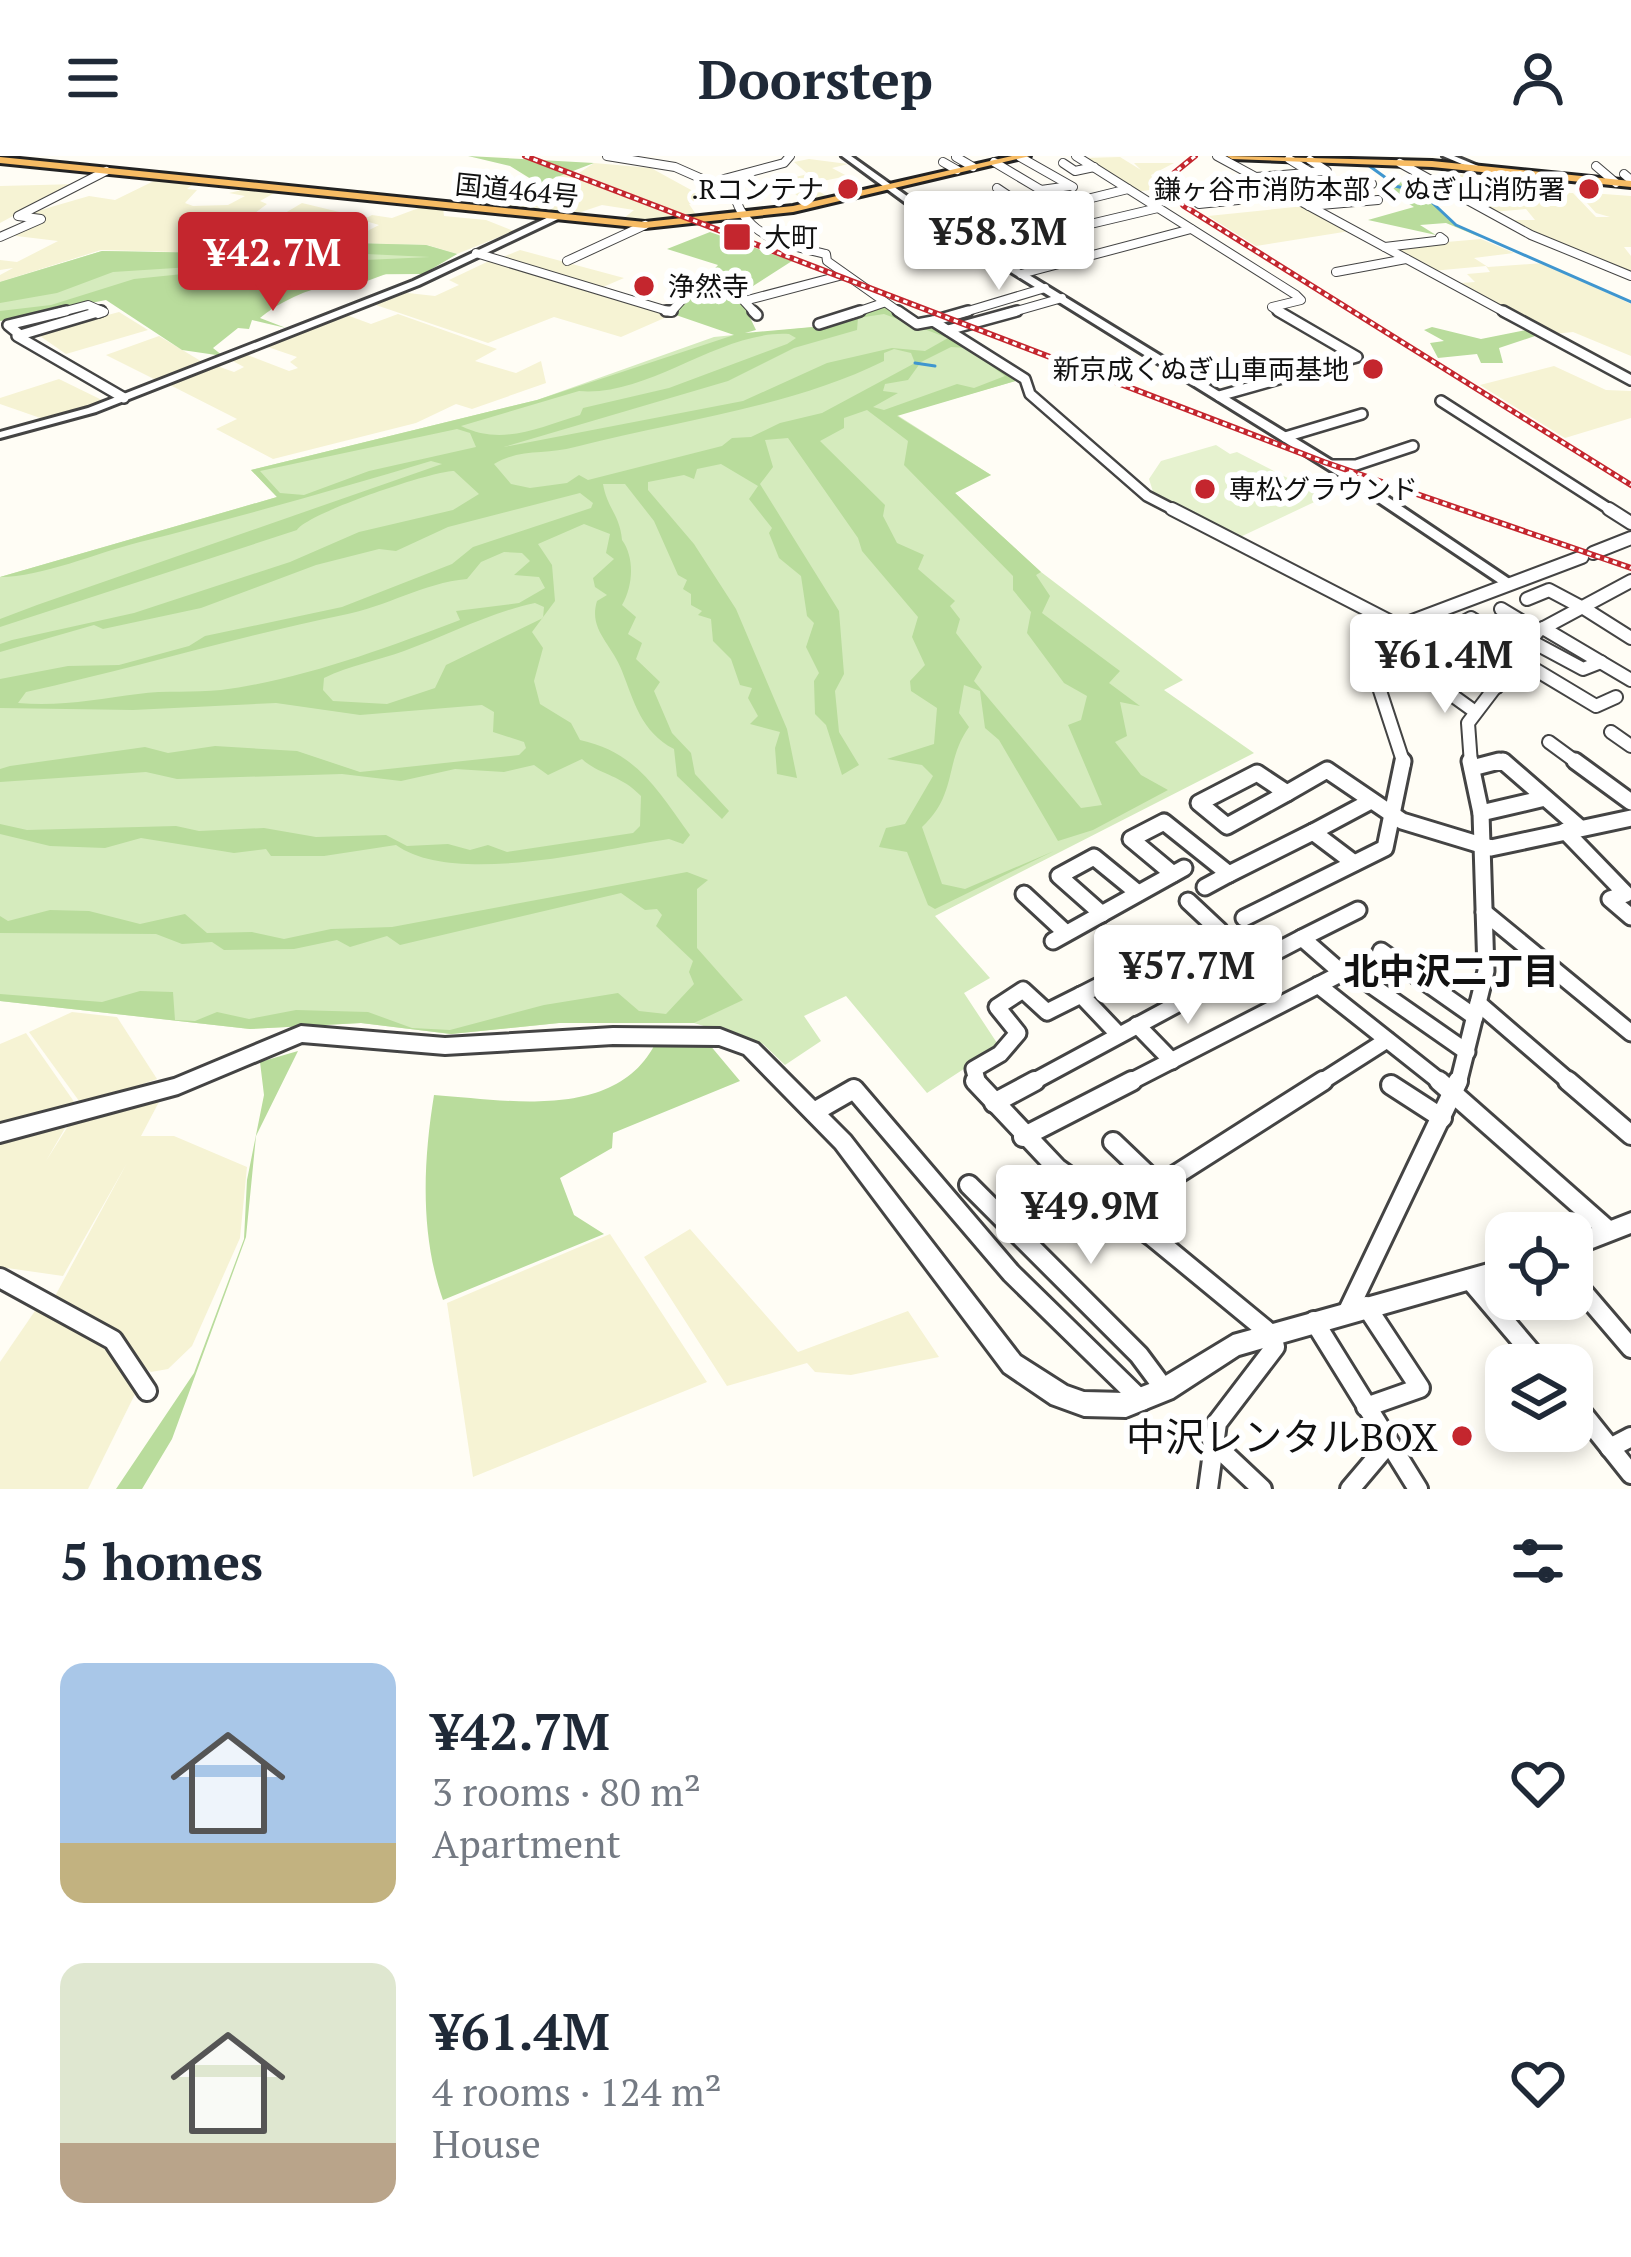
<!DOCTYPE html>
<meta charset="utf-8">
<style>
:root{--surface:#fff;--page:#f2f2f3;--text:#1f2937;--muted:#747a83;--accent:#c4262e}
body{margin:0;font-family:"PT Serif","Noto Sans JP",serif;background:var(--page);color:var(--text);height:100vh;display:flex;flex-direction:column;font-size:45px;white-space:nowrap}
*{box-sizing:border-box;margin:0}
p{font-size:39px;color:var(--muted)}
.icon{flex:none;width:66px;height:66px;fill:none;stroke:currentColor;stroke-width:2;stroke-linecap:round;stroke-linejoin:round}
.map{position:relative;height:1333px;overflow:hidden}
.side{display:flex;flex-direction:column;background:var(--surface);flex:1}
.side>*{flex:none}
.tools{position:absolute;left:1485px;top:1056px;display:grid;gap:24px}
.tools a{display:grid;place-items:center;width:108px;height:108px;border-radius:24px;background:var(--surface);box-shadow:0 6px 18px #0003;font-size:60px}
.price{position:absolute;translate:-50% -102px;padding:0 27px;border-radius:12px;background:#fff;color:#222;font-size:39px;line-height:78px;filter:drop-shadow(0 3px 6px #0008)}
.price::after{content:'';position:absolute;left:50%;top:72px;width:36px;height:27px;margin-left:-18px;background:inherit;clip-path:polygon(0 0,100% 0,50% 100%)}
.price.current{background:var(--accent);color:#fff}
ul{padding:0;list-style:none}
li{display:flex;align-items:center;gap:36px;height:300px;padding:0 60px}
li span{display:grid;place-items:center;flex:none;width:336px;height:240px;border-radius:24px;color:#555}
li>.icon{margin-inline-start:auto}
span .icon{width:144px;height:144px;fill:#fffc;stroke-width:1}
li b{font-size:51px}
h2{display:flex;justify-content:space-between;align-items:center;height:144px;padding:0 60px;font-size:51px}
header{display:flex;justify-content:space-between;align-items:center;height:156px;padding:0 60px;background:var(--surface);font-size:54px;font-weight:700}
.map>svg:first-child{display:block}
.farmland{fill:#f6f3d4}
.green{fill:#d5ebbd}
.forest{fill:#b9dc9c;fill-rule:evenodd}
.pitch{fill:#e6f2cf}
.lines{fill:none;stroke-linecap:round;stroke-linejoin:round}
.stream{stroke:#3f96cf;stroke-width:3}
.minor-far4-casing{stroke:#444;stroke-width:10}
.minor-far3-casing{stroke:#444;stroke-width:14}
.minor-far2-casing{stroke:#444;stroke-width:16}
.minor-far1-casing{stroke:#444;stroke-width:21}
.minor-casing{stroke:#444;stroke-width:24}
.tertiary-casing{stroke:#444;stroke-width:6}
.trunk-casing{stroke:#222;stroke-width:6}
.minor-far4{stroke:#fff;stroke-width:8}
.minor-far3{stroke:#fff;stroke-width:9}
.minor-far2{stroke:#fff;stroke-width:12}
.minor-far1{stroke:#fff;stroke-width:15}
.minor{stroke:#fff;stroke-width:18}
.tertiary{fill:#fff;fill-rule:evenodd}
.trunk{fill:#f7bc64;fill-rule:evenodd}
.rail-casing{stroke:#c4262e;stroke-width:6}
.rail{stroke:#fff;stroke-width:3;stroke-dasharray:4.5;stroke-linecap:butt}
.poi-dot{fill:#c4262e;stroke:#fff;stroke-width:4.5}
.labels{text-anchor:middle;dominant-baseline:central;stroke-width:12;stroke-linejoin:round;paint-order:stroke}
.far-poi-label{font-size:27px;fill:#111;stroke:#fff;text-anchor:end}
.far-street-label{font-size:27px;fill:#111;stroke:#fff}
.neighbourhood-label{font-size:36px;font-weight:bold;fill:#111;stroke:#fff}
.near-poi-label{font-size:39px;fill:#111;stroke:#fff;text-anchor:end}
</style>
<header><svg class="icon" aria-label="menu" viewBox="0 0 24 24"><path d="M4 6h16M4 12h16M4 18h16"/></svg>Doorstep<svg class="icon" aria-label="person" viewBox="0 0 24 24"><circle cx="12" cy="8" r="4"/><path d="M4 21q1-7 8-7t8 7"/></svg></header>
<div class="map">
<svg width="1631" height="1333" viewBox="0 0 1631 1333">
<rect width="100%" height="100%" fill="#fffdf5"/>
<g class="farmland">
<path d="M1120 1 1141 14 1134 7H1174L1151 19 1158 33 1135 36 1084 2Z"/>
<path d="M809 3 848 8 832 12 847 20 809 28 829 42 805 47 790 33 766 28 808 18 794 6Z"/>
<path d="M594 7 651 12 713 46 689 48 699 63 684 59 579 17Z"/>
<path d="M554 16 564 17 678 62 627 67 624 62 634 54 602 49 569 60 502 53Z"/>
<path d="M1468 18 1479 25 1499 24 1510 36 1573 37 1596 61H1610L1596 57 1577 36 1631 40V91H1624L1631 100V120L1506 64H1535L1526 53 1493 56 1436 21Z"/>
<path d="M158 23 192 29 187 33 197 34 185 47 193 50 228 49 245 40 229 37 250 32 278 35 260 45 267 48 251 60 275 63 302 47 356 60 326 77 230 89 212 97 101 94 0 126V119L13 112 0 114V104L17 106 58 85 8 79 42 64 20 60 89 40 115 44Z"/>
<path d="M79 28 13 60 0 67V30Z"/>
<path d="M424 50 443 52 444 60 486 64 514 75 457 98 427 89 344 87 379 69 362 64 372 59 392 62Z"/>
<path d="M1305 50 1350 75 1256 90 1208 60Z"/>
<path d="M1481 83 1514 97 1474 102 1488 111 1543 107 1631 148V200L1573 176 1553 178 1461 127 1475 126 1467 118 1490 116 1486 110 1432 115 1389 91Z"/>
<path d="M520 94 624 122 596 134 498 103Z"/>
<path d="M491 104 659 156 669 160 621 181 554 161 488 187 370 147 399 136 435 140 459 129 449 124Z"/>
<path d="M119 156 148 174 66 198 37 178Z"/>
<path d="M344 158 371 168 398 158 497 193 475 205 516 217 541 205 546 227 472 253 456 248 416 267 273 303 216 273 237 263 166 227 217 210 234 216 244 211 229 203 245 198 289 215 298 212 290 206 297 201 262 189Z"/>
<path d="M159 180 204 207 158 225 106 199Z"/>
<path d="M1554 210 1606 234 1631 235V262L1565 282 1480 229Z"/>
<path d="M59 223 106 246 49 265 0 248V242Z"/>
<path d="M72 856 117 861 157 923 82 949 29 876Z"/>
<path d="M26 877 77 950 0 969V888Z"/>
<path d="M160 944 141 980H174L247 1011 240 1082 192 1190 168 1213 151 1216 54 1142 127 1007 63 1120 0 1111V983L68 967 46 1005 70 967Z"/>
<path d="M690 1073 798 1196 908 1155 939 1201 851 1219 815 1216 807 1207 727 1230 644 1101Z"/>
<path d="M610 1078 707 1226 473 1321 447 1147Z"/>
<path d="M37 1152 106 1190 137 1234 88 1333H0V1206Z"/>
</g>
<g class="green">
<path d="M334 72 366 76 347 87 426 89 457 98 423 118 217 120 0 165V126L102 95 212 97 230 89Z"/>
<path d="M882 149 915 170 930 167 1022 223 897 259 991 319 955 337 1041 416 1183 524 1164 534 1254 597 935 760 990 822 964 837 999 890 927 937 846 840 804 860 821 885 785 909 763 888 694 867H559L451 878 361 867 250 873 0 845V421L277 341 251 314 537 244 714 181 835 169Z"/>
</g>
<g class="forest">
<path d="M468 0 594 7 539 28 510 10Z"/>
<path d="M1387 22C1404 25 1434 27 1449 35L1425 39 1452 66 1482 82 1446 67 1420 69 1436 79 1368 64 1414 51 1381 31H1356L1383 28Z"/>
<path d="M334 72 366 76 347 87 426 89 457 98 423 118H386L348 132C322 123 279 146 260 162L286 172 252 164 249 173 238 172 213 192 223 200 182 194 106 144 0 165V155L51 149 134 123 279 108 430 101 281 94 191 111 113 116 57 137 0 147V126L102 95 212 97 230 89Z"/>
<path d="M710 76 792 105 739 139 756 174 745 177 835 169 882 149 915 170 930 167 1022 223 897 260 991 319 955 337 1041 416 1036 419 1050 440 1042 457 1120 515 1109 527 1140 550 1120 546 1127 580 1115 586 1141 619 1168 634 1093 674 1058 685 999 584 985 572 980 535 964 529 959 557 969 571C944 606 958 638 922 671L942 728 965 733 1054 695 935 753 928 749 907 696 879 691 886 672 905 668 933 620 922 609 887 603 934 588 937 552 911 535 910 525 925 509 912 481 918 461 862 395 858 382 788 282 765 284 773 311 760 328 839 455 844 518 835 535 839 576 859 609 842 619 826 569 815 558 814 525 819 517 806 491 814 467 807 460 801 420 779 402 769 377 772 372 749 343 758 330 721 308 697 313 694 323 684 319 648 326V334L694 388 736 453 787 573 797 622 777 618 775 592 780 576 750 568 758 560 748 542 752 532 740 529 731 503 713 485 711 463 698 459 702 455 691 449V438L683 433 687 424 678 419 654 365 625 328H603C607 352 620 359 622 384 635 402 633 430 622 449L636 461 628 478 642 487 636 503 660 526 654 535 672 577 691 597 695 618 729 655 722 663 677 620 674 593C641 576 634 545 622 515 612 488 588 474 597 445L607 439 595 431 593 422 614 403 606 397 610 378 584 368 538 388 552 409 555 445 532 476 543 492 534 525 540 548 571 567 580 584C636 596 657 633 690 679L683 688 669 683C600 693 455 731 396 689L324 700H271L266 693 234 697 141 682 105 692 50 690 0 678V668L27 674 176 670 199 675 264 672 316 681 386 679 407 690 448 688 470 694 488 689 507 696 633 677 640 670 641 640C620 618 599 619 582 603L548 619 534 609 504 616 455 613 401 625 342 618 177 623 146 616 0 626V613L10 610 145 591 168 597 215 590 297 595 360 616 519 599 526 592 524 586 493 576 494 556 482 549 360 559 276 547 133 554 0 552V523L68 510 119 509 189 490 205 480 342 451 452 408 473 391 591 352 593 347 580 337 448 371 396 395 379 393 316 409 201 452 103 473 94 469 0 496V488L12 484 134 457 290 406 359 376 453 354 479 338 454 315C431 315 306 358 297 374L0 471V463L37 449 442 308 431 305C334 334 239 361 140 386 96 397 42 421 0 421L277 341 251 314 537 244 734 179 673 158 718 109 667 93ZM884 158 948 182 925 195 892 192 827 207 743 245 504 291 728 225 794 192 857 174 858 162ZM789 178 796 182 787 188 669 232 583 252 580 259C538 272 502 290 461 270L579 235C650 241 720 174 789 178ZM951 191 967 192 1005 220 974 232 957 228 884 254 873 251 898 237 883 235 885 228 908 224 921 206ZM894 193 911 197 915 207 822 257 780 267 751 281 732 282 722 290 588 324 579 319 567 327 530 332 511 328 494 308C520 292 547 299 575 291 679 264 791 251 884 205V197ZM867 254 908 285 904 309 1013 420V434L1031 456 1027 477 1064 527 1087 540 1081 564 1068 569 1102 649 1081 652 974 525 982 511 956 477 960 463 950 450 955 445 918 413 924 399 897 387 883 360 885 349 820 285 844 272V262ZM457 273 470 277 476 291 369 315 304 339 280 337 260 315ZM504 396 522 397 530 405 514 419 539 421 545 432 519 447 456 455 460 464C383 493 304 523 221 534 194 537 165 534 138 538 98 543 60 551 18 547L26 536C132 513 236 481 343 459 386 451 423 427 467 423L481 406ZM535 447 544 451 543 462 446 509 435 532 387 548 333 545 323 534 324 522C350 509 377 505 404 495 449 479 488 457 535 447Z"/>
<path d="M1432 171 1481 183 1531 173 1541 178 1499 192 1503 207H1481L1477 198 1438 202 1430 187 1444 185 1424 174Z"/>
<path d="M687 716 708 724 697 733V792L743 844 694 867H559L451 878 361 867 250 873 0 845V838L102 846 140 835 173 836 175 864 195 865 217 856 249 863 296 854 368 856 412 872 450 874 544 849 618 837 639 855 666 858 694 828 689 816 693 805 656 770 662 759 657 753 645 754 621 737 400 789 387 780 350 791 337 784 294 793 224 794 212 786 182 788 156 778 0 777V760L8 765 50 754 89 755 140 768 185 758 207 777 252 776 284 783 331 773 392 771Z"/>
<path d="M704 882 740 925 613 977 612 992 560 1022 574 1059 604 1078 443 1144C420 1079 423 1007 434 939 507 944 619 966 657 884Z"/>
<path d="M298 895 256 980 246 1081 172 1283 142 1333H116L194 1217 244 1083 247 1024 264 939 260 906Z"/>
</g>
<path class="pitch" d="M1216 289 1230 298 1237 296 1325 341 1238 382 1155 342 1149 323 1161 305Z"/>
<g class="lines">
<g class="stream">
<path d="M1368 9 1386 22 1382 27 1421 36 1456 69 1631 146"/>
<path d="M915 207 935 210"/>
</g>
<g class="minor-far4-casing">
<g id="minor-far4">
<path d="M607 0 675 11 734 37C744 81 787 89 826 98L827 105 902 158"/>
<path d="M1076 0 1296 139 1301 144 1272 151 1283 158"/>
<path d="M1217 0 1508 158"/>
<path d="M956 1 973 11"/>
<path d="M1020 1 1073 31"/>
<path d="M1289 3 1310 16 1327 15 1310 4"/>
<path d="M943 6 957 14"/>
<path d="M994 6 1041 34 1070 30"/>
<path d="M1063 7 1075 15 1094 11"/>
<path d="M1400 7 1531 79 1631 120"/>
<path d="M1596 10 1616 27"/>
<path d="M1624 18 1631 24"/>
<path d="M1256 21 1307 17"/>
<path d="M724 23 784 7 790 0"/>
<path d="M997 32 1021 48 1040 45 1032 41"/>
<path d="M1284 37 1372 28"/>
<path d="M1238 44 1199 48 1188 40 1286 38"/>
<path d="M1309 50 1378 44"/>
<path d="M953 76 1128 33"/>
<path d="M0 81 41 63 18 60 106 15"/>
<path d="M1385 91 1444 84 1440 81"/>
<path d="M981 94 1158 52"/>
<path d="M476 97 671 156 690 135"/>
<path d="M567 105 645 69"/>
<path d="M1336 116 1406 103"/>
<path d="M1021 118 1191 73"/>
<path d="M54 158 88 149 104 156 98 158"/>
<path d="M756 158 744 145 843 119"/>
<path d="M851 158 883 147"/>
<path d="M958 158 1045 132"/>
<path d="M1006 158 1062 142"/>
</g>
</g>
<g class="minor-far3-casing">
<g id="minor-far3">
<path d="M101 155 17 180 124 242"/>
<path d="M666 155H672"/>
<path d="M753 155 757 159"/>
<path d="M898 155 917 168 933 165 1025 223 1030 238 1147 340 1178 356"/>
<path d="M1503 155 1631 224"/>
<path d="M933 165 968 155"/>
<path d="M819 168 860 155"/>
<path d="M948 174 1017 155"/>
<path d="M19 178 8 169 66 155"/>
<path d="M1219 240 1357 201 1278 155"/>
<path d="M1441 245 1614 356"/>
<path d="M1285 281 1362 258"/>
<path d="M1331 309H1356L1413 290"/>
</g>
</g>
<g class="minor-far2-casing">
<g id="minor-far2">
<path d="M1172 353 1399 470"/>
<path d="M1609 353 1631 367"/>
<path d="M1593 397 1631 382"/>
<path d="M1527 443 1549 434 1581 451"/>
<path d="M1582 451 1631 482"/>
<path d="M1501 453 1538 475"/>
<path d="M1543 472 1631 524"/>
<path d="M1529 484 1583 513 1601 506"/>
<path d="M1516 502 1596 550 1616 541"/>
<path d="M1512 508 1456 470 1471 462 1521 494"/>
<path d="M1474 555 1424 519 1430 513 1418 504 1443 495 1497 531"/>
<path d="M1611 576 1631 590"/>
<path d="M1549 586 1579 608"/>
<path d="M1404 608 1369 501 1371 488 1399 470 1582 401"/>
<path d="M1471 608 1468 567 1538 475 1631 425"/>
<path d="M1488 608H1506"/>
</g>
</g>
<g class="minor-far1-casing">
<g id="minor-far1">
<path d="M1503 605 1580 672"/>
<path d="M1575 605 1631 646"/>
<path d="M1472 612 1499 605"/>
<path d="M1257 617 1287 637 1227 670 1199 647Z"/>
<path d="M1287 637 1327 614 1402 665 1491 692 1631 662"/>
<path d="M1481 657 1545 642"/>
<path d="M1565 675 1626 738 1610 743 1631 761"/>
<path d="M1313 676 1371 645"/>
<path d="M1173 718 1131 683 1164 666 1229 718 1313 676 1354 707"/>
<path d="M1205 731 1229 718"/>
<path d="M1024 738 1066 777"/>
<path d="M1188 745 1220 775 1199 786"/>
<path d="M1484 756 1631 877"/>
<path d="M1102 758 1059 720 1094 701 1138 737"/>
<path d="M1244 762 1385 692 1403 605"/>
<path d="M1053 785 1184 712"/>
<path d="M1318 829 1443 928"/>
<path d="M1478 847 1572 928"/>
<path d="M1137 869 1172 905"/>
<path d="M1119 879 1081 839 1191 783 1233 818 1302 782"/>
<path d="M1467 896 1371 829 1381 795 1475 861"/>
<path d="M978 928 974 913 1000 898 1018 877 997 851 1023 834 1047 856 1081 839"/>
<path d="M1029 928 1233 818"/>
<path d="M1126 928 1342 817 1302 782 1358 754"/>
<path d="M1318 928 1387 884"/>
<path d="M1458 928 1486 815 1481 657 1470 605"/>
</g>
</g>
<g class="minor-casing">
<g id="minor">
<path d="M975 925 1057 1012 1153 1081 1272 1179 1275 1191 1217 1267 1208 1333"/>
<path d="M1439 925 1609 1075"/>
<path d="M1568 925 1631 979"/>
<path d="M1391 929 1442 962"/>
<path d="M994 947 1035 925"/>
<path d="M814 956 854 933 1011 1117 1142 1245"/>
<path d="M1023 981 1132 925"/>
<path d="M1113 986 1157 1028"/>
<path d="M969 1029 1139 1199 1165 1234"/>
<path d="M1119 1055 1323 925"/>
<path d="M0 1122 113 1184 147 1235"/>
<path d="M1469 1123 1542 1209"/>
<path d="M1572 1123 1631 1192"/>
<path d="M1366 1150 1420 1232 1366 1251"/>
<path d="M1348 1155 1458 925"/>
<path d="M1314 1165 1418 1333"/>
<path d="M1572 1244 1631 1318"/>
<path d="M1212 1286 1262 1333"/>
<path d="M1610 1292 1631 1281"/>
<path d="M1350 1333 1389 1287"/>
</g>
</g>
<g class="tertiary-casing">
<g id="tertiary">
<path d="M842 0H851L946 68 1352 317 1517 428 1515 431H1505L1344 323 940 72Z"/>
<path d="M1443 0H1454L1483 12 1476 14Z"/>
<path d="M555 58 558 63 419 129 96 256 0 282V276L88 252 413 125Z"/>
<path d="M301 870 445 882 613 872 720 873 758 888 850 980 1020 1200 1067 1230 1084 1236 1126 1237 1157 1225 1233 1179 1506 1103V1123L1239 1199 1173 1242 1126 1261 1084 1260 1051 1248 1004 1216 836 992 744 898 719 889 613 888 445 898 302 886 178 938 0 986V968L174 923Z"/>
<path d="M1631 1057V1077L1572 1100V1080Z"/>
</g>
</g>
<g class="trunk-casing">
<g id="trunk">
<path d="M1012 0H1030L793 56 645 72 0 7V1L645 66 793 50Z"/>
<path d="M1227 0 1432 5 1631 25V31L1432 11 1232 3Z"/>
</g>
</g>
<use href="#minor-far4" class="minor-far4"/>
<use href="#minor-far3" class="minor-far3"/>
<use href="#minor-far2" class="minor-far2"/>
<use href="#minor-far1" class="minor-far1"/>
<use href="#minor" class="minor"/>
<use href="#tertiary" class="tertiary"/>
<use href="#trunk" class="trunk"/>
<g class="rail-casing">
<g id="rail">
<path d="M525 0 1324 306 1631 412"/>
<path d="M1195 0 1168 22 1171 36 1184 50 1631 329"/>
</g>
</g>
<use href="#rail" class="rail"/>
</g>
<g class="poi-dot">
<circle cx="848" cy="33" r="12"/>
<circle cx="1589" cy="33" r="12"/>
<rect x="722" y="66" width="30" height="30" rx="6"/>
<circle cx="644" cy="130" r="12"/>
<circle cx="1373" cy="213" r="12"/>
<circle cx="1205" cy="333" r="12"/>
<circle cx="1462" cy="1280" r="12"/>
</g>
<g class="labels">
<g class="far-poi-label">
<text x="824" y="33">.Rコンテナ</text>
<text x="1565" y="33">鎌ヶ谷市消防本部 くぬぎ山消防署</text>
<text x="764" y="81" text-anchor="start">大町</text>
<text x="668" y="130" text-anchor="start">浄然寺</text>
<text x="1349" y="213">新京成くぬぎ山車両基地</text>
<text x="1229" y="333" text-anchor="start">専松グラウンド</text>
</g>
<g class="far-street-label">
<text transform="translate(517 34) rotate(6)">国道464号</text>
</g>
<g class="neighbourhood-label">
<text x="1451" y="814">北中沢二丁目</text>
</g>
<g class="near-poi-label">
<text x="1438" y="1280">中沢レンタルBOX</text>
</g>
</g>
</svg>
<div class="tools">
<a><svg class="icon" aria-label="locate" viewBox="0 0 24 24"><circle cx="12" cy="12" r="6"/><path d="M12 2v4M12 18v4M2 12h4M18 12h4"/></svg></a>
<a><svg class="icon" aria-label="layers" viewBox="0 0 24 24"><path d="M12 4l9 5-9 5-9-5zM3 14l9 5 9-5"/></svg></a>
</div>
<b class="price" style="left:999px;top:137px">¥58.3M</b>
<b class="price current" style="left:273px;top:158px">¥42.7M</b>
<b class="price" style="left:1445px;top:560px">¥61.4M</b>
<b class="price" style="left:1188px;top:871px">¥57.7M</b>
<b class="price" style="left:1091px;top:1111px">¥49.9M</b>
</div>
<section class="side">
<h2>5 homes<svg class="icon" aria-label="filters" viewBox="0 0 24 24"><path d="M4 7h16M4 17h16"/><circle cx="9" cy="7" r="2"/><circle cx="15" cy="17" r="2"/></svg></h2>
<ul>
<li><span style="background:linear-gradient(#a9c7e8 75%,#c2b280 0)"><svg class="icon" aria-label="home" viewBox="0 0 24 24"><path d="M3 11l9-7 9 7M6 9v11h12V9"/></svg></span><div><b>¥42.7M</b><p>3 rooms · 80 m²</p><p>Apartment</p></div><svg class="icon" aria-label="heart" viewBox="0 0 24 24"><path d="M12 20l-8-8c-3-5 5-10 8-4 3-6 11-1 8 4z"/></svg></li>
<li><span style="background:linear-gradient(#dfe7d0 75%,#b9a48a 0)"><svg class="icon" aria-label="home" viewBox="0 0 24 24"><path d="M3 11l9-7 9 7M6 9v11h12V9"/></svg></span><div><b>¥61.4M</b><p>4 rooms · 124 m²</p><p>House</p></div><svg class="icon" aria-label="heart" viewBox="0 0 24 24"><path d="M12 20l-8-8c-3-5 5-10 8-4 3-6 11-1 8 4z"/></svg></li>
</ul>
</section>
